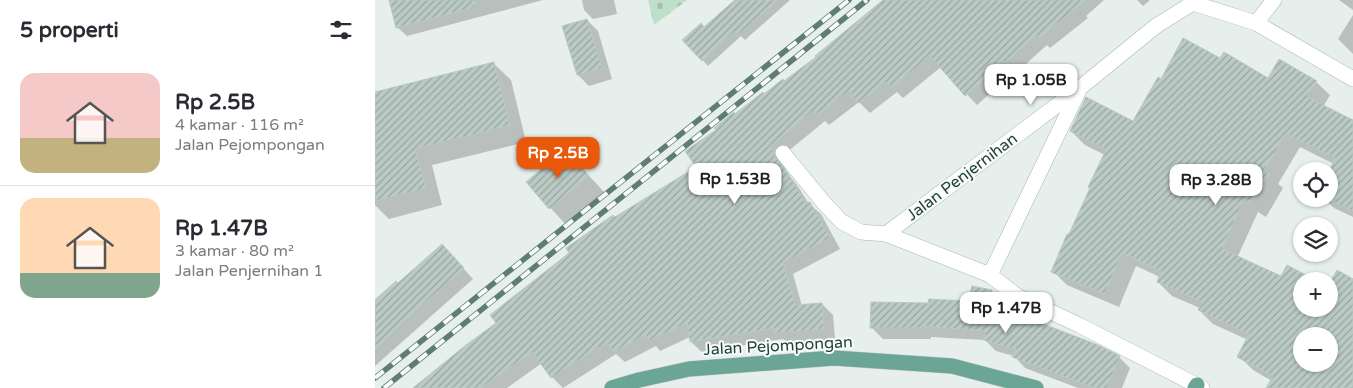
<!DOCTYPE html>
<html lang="id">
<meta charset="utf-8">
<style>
:root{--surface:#fff;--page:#f7f7f7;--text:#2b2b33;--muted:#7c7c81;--line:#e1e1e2;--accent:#ea580c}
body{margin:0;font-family:"Varela Round",sans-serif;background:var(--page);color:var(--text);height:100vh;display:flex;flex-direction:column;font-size:19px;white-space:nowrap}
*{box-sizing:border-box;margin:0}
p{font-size:16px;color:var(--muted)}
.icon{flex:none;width:28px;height:28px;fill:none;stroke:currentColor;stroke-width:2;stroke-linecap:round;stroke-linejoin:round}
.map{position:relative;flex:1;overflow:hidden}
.details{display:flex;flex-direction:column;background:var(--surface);width:375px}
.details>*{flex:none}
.fabs{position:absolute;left:918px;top:162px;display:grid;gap:10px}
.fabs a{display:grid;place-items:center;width:45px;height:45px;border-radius:50%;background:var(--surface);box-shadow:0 1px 4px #0004;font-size:25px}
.price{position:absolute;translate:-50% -42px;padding:0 11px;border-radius:10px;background:#fff;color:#222;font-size:16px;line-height:32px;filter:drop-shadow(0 1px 2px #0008)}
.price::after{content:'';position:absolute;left:50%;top:30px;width:15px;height:11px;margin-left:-8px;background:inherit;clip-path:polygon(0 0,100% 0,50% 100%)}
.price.active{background:var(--accent);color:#fff}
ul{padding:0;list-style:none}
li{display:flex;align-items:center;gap:15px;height:125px;padding:0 20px}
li+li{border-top:1px solid var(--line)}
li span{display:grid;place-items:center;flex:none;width:140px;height:100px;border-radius:15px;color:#555}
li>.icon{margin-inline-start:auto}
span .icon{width:60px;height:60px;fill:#fffc;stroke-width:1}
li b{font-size:21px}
h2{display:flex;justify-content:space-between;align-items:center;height:60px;padding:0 20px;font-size:21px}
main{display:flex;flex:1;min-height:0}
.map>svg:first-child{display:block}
.cemetery{fill:url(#cemetery-stones)}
.shadow{fill:#0003;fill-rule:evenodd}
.building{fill:url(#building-hatch);stroke:#b8c9c2;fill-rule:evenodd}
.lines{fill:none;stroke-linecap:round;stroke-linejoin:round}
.minor-casing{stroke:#a8b8b2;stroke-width:16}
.major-casing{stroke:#c2cac8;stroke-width:16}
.minor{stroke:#fff;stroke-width:15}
.major{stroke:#6aa596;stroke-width:15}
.rail-casing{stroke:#5f7d75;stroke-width:5.5}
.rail{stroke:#f7fbf9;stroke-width:4;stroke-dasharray:11;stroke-linecap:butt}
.labels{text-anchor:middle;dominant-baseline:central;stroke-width:4;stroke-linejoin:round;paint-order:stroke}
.street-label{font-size:16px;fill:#24423a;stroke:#f7fbf9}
</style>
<main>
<section class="details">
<h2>5 properti<svg class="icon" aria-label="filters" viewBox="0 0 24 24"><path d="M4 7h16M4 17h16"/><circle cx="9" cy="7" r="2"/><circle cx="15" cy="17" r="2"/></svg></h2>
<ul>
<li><span style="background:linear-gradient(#f6c9c9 65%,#c2b280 0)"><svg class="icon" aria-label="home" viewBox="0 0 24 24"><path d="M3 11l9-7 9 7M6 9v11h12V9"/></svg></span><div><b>Rp 2.5B</b><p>4 kamar · 116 m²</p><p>Jalan Pejompongan</p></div></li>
<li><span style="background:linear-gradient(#ffd9b3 75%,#7fa58c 0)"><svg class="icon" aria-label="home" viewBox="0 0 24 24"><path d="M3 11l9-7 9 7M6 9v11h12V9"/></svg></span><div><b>Rp 1.47B</b><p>3 kamar · 80 m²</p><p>Jalan Penjernihan 1</p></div></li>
</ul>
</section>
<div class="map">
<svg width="978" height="388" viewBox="0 0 978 388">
<defs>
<pattern id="cemetery-stones" width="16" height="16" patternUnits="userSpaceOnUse" patternTransform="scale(1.25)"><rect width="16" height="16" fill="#bfe0c8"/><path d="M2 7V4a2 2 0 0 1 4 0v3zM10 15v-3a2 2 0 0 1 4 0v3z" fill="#a4c1ad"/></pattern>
<pattern id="building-hatch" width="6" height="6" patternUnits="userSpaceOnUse" patternTransform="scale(1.25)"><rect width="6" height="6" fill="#bbcac4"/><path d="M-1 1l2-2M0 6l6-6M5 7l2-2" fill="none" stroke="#98a6a0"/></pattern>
</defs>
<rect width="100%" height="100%" fill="#e6efeb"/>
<path class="cemetery" d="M273 0H312L279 25Z"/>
<g class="shadow">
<path d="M15 0H168L32 36 22 27Z"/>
<path d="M207 0H239L242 14 218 19 209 10Z"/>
<path d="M361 0H415L370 40 366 36 333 66 309 40 329 28Z"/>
<path d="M510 0H729L711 16 713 18 675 48 672 45 642 72 640 71 602 105 566 67 528 98 522 92 495 113 484 102 454 125 450 121 406 157 411 171 422 185 434 204 446 214 465 249 418 274 427 306 447 304 458 315 460 339 412 343 408 339 327 352 316 342 315 337 285 351 281 346 250 362 241 354 188 388 177 377 167 363 132 388H40L123 323 240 218 322 167 342 130 443 57Z"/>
<path d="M762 0H775L768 6Z"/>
<path d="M964 0H978V10Z"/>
<path d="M978 15V54L963 39Z"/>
<path d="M212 20 223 31 237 79 214 86 203 75Z"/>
<path d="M846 60 893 80 941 82 955 95 948 107 974 119 978 123V217L959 208 949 199H954V175L959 164 925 147 903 184 908 188 891 217 883 212 862 258 906 278 912 267 939 281H926V309H954V287L962 272 978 281V388H893L897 381 878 370 864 356 873 340 838 324 824 310 825 308 797 296 783 282 785 277 761 266 744 307 692 285 678 271 730 155 710 145 696 131 759 123 786 80ZM926 336H954V364H926Z"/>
<path d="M118 63 136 80 151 142 57 165 67 205 14 219 0 205V93Z"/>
<path d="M190 150 230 193 192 226 152 182Z"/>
<path d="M77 256 98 279 0 366V301L23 285Z"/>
<path d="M616 291 627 302V305L646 311 656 321 744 357 755 368 747 388H703L650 368 639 356 621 351 610 340 556 337V339H508L497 328 554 304 594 303Z"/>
</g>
<g class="building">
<path d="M14 0H99L100 7 21 28Z"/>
<path d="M360 0H403L363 35 360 31 327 61 307 40 326 23 329 27Z"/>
<path d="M508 0H711L664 38 661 35 630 63 629 61 590 96 555 56 517 88 511 82 484 103 474 91 443 115 439 110 396 146 401 159 412 172 431 204 435 202 455 238 408 263 420 305 447 303 449 329 400 333V328L315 342 312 323 274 341 271 335 238 352 232 342 176 378 157 352 106 388H38L91 345 121 323 115 315 194 253 191 248 238 215 240 217 321 167 310 151 341 130 339 128 359 112 360 114 388 92 389 94 408 79 409 81 441 57 440 56Z"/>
<path d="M212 19 227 68 202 75 187 26Z"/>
<path d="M808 38 845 58 849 52 893 78 904 59 942 81 932 97 978 120V211L954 200V172L960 158 911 134 889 170 895 174 877 204 869 199 847 249 906 276 912 265 942 281H926V309H954V284L962 270 978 279V388H891L898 376 862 357 874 334 823 310 827 302 782 282 786 271 747 253 730 294 676 272 692 234H694L715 188 713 187 731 150 695 131 711 97 758 121 783 77 786 79ZM926 336H954V364H926Z"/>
<path d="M119 62 135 125 40 149 51 188 0 201V92Z"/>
<path d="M191 148 214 176 174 209 151 182Z"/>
<path d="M67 244 89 268 26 324 0 350V300L21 281 23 283Z"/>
<path d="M597 286 617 290 615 300 647 309 645 315 723 345 745 356 732 388H719L637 357 641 349 608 340 611 331 546 326V328H495L496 302 553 303 554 299 593 301Z"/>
</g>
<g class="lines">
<g class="minor-casing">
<g id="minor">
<path d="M818 3 881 23 978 79"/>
<path d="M881 23 899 0"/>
<path d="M408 153 449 203 467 222 486 232 511 234 615 275 642 296 704 325 827 388"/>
<path d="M511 234 706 87 781 26 818 3 820 0"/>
<path d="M615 275 704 90"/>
</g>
</g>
<g class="major-casing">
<g id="major">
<path d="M237 388 264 380 314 369 459 358 577 366 661 388"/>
<path d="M820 388 822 385"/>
</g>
</g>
<use href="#minor" class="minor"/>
<use href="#major" class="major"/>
<g class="rail-casing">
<g id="rail">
<path d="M0 378 474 0"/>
<path d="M9 388 492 0"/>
</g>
</g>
<use href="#rail" class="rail"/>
</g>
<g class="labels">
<g class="street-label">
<text transform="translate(587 177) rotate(-37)">Jalan Penjernihan</text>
<text transform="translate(403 346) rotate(-3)">Jalan Pejompongan</text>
</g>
</g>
</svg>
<div class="fabs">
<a><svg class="icon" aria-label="locate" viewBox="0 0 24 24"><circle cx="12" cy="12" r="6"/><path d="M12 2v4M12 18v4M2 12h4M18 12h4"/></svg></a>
<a><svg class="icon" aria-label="layers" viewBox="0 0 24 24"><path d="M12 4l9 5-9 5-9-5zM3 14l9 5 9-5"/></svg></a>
<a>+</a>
<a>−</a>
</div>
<b class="price" style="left:656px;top:106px">Rp 1.05B</b>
<b class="price active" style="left:183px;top:179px">Rp 2.5B</b>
<b class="price" style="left:360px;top:205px">Rp 1.53B</b>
<b class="price" style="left:841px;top:206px">Rp 3.28B</b>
<b class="price" style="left:631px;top:334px">Rp 1.47B</b>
</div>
</main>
